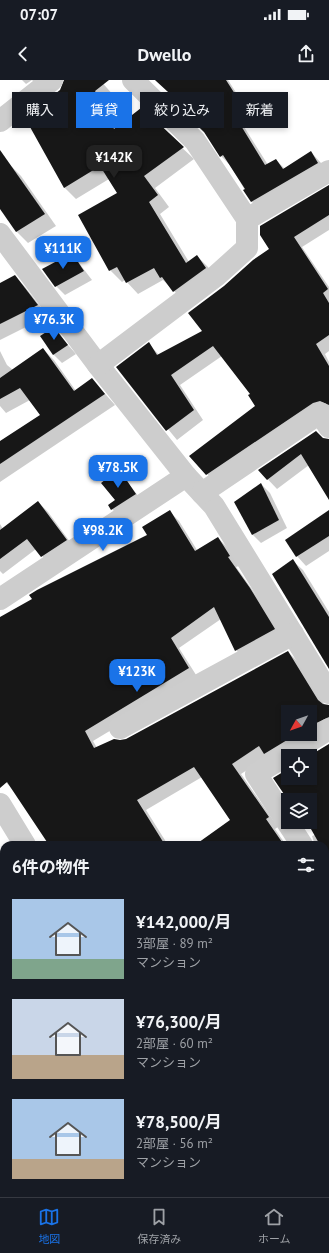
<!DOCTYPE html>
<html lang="ja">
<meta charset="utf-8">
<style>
:root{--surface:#171b24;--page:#20242c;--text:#f1f3f6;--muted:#9ea1a6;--line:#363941;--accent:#1a73e8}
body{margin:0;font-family:"PT Sans","Noto Sans JP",sans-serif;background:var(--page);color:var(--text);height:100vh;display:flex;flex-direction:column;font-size:15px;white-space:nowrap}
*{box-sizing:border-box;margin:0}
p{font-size:13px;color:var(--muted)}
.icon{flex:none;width:22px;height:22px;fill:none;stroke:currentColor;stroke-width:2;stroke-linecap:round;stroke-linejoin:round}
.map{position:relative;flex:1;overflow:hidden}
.side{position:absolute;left:0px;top:761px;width:329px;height:356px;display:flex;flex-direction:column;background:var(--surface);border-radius:12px 12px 0 0;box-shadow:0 2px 6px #0003}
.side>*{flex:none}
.banner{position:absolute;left:12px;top:12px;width:305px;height:36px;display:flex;gap:8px}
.needle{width:26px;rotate:230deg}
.controls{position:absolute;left:281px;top:625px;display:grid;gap:8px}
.controls a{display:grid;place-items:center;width:36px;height:36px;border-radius:0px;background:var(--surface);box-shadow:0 2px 6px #0003;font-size:20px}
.price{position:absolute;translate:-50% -34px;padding:0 9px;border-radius:8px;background:var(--accent);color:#fff;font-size:13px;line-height:26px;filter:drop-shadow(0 1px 2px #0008)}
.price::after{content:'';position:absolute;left:50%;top:24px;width:12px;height:9px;margin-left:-6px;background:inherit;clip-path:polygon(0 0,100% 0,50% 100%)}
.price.on{background:#222;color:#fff}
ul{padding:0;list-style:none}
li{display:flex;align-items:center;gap:12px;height:100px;padding:0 12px}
li span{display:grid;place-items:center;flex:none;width:112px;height:80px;border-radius:0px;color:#555}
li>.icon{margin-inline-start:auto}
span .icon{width:48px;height:48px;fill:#fffc;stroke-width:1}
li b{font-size:17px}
h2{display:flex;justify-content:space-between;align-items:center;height:48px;padding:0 12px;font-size:17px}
.tag{padding:0 14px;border-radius:0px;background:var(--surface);box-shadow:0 2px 6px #0003;font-size:14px;line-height:36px}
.tag.on{background:var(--accent);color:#fff}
.status{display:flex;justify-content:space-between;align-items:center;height:28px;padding:0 20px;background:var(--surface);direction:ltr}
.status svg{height:11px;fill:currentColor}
header{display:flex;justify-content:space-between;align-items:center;height:52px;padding:0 12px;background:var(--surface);font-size:18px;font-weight:700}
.tab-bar{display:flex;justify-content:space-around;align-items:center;height:56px;border-top:1px solid var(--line);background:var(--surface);font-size:11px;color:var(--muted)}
.tab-bar a{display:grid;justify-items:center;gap:2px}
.tab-bar .on{color:var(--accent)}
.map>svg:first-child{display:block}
.shadow{fill:#0003;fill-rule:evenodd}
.building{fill:#171717}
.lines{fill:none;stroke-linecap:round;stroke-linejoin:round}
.minor{stroke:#cdcdcd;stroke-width:22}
</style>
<div class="status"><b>07:07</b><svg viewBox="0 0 49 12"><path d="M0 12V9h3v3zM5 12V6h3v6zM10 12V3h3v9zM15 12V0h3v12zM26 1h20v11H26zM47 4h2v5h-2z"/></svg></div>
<header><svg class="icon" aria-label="back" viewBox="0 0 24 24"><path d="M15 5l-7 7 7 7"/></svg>Dwello<svg class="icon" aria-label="share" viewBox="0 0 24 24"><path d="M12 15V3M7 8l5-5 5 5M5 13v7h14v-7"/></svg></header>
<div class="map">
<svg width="329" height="1117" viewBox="0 0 329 1117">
<rect width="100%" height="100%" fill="#fff"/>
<g class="shadow">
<path d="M22 0H60L43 11 32 0 26 4Z"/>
<path d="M65 0H100L114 16 106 23 118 47 141 29 194 79 155 108 169 127 160 134 189 182 197 176 208 187 217 199 186 223 163 200 138 214 125 200 122 202 110 190 119 113 109 99 76 119 64 107Z"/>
<path d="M155 0H228L251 36 241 42 268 85 276 80 285 89 311 72 321 83 328 93 262 132 252 122 230 85 221 76 205 52 180 23Z"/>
<path d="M9 84 21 96 56 146 28 163 16 151 0 127V90Z"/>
<path d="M329 107V150L302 167 329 207V271L325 274 329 282V330L216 404 191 376 256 326 251 314 222 276 180 305 203 340 177 360 117 287 149 264 159 275 203 251 224 207 270 169Z"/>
<path d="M72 174 92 200 65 215 56 206Z"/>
<path d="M15 196 25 207 48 236 0 260V204Z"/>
<path d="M54 249 76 274 62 283 54 275 42 257Z"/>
<path d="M43 269 54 280 76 311 92 299 115 325 0 402V362L41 335 30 320 6 333 0 326V271L7 285 13 290Z"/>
<path d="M324 359 329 360V418L309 385 277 409 259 390Z"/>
<path d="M119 391 142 421 119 436 109 426 117 420Z"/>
<path d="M261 404 270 413 287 448 261 463 253 455 236 422Z"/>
<path d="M38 422 48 432 76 470 51 486 36 469 3 494 0 491V444L3 449Z"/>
<path d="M169 431 179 441 197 470 218 458 228 468 239 486 236 487 259 519 284 559 246 580 236 570 221 539 179 568 198 598 93 661 97 668 126 660 288 572 298 582 325 625 329 626V650L268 676 241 694 278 747 275 749 286 765H197L231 741 202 697 146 730 168 765H50L14 711 0 696V538L149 456ZM288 632H310V654H288Z"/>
<path d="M329 432V471L306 486 297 476Z"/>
<path d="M293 481 303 490 329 532V587Z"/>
<path d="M329 664V799L325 802V765H315L312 756 315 755 308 742H310V720H289L275 698 288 690V698H310V676Z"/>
<path d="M4 789V875L0 882V793Z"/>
<path d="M325 813H329V898L325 902Z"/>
<path d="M0 892H4V938L0 932Z"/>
<path d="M325 1059 329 1065V1117H325L321 1113H325Z"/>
<path d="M4 1082V1113H63L66 1117H0V1086Z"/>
<path d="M130 1113H203L207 1117H135Z"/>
<path d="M246 1113H272L266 1117H250Z"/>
</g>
<g class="building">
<path d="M64 0H109L95 11 114 49 141 28 150 41 154 39 184 67 144 96 158 115 149 122 186 183 197 175 206 188 173 212 162 197 160 198 154 188 126 203 117 187 109 191 78 135 117 113 100 86 64 108 25 38 60 10Z"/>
<path d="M155 0H226L242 25 232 31 265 85 276 79 283 89 311 71 318 83 251 122 243 110 245 109 223 75 220 77 204 52 176 25 179 22Z"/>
<path d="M0 70 45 134 16 152 0 129Z"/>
<path d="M329 105V135L294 157 328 209 323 213 329 223V255L316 264 329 286V325L320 321 313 323 206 395 189 376 255 326 248 315 250 314 213 266 171 295 194 330 166 351 116 287 149 262 157 275 202 251 188 233 224 206 253 180 269 169 260 155V146Z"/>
<path d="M72 173 84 191 55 207 42 189Z"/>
<path d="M15 195 38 225 0 244V203Z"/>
<path d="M54 247 68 265 53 275 40 256Z"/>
<path d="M43 268 74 311 92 298 105 314 0 384V361L40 335 20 308 0 319V298Z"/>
<path d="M316 351 323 358 329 359V420L301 374 267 400 258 390Z"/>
<path d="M119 389 136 414 111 430 108 425 115 420 101 403Z"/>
<path d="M261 403 279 440 252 455 234 422Z"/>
<path d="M38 421 67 460 41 477 27 459 0 479V450Z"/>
<path d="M170 430 195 471 218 457 230 476 228 477 250 508 275 549 235 571 214 527 171 558 189 588 85 651 94 668 114 659 120 660 126 659 288 571 318 620 323 624 329 625V637L310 646V632H288V654H297L264 674 259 666 232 684 269 737 266 739 284 765H195L230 740 194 687 137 720 165 765H49L7 702 0 708V537L32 519 29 515 37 510 147 455 142 447Z"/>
<path d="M329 430V456L296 477 285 460Z"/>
<path d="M293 479 329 537V589L272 494Z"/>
<path d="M329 664V780L325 773V765H320L307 742H310V720H288L273 698 288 689V698H310L309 676Z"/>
</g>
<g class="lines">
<g class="minor">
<path d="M133 0 195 61 247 139"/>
<path d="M0 41 52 0"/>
<path d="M0 154 98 285 186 396 214 426 329 613"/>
<path d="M98 285 216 196 247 168V139L329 91"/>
<path d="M202 413 320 333 329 347"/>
<path d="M0 519 186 396"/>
<path d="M120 648 293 554"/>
<path d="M0 724 25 765"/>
<path d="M302 765 256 694 329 649"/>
<path d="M325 801 329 798"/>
<path d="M0 879 4 874"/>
<path d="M0 1016 4 1023"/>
<path d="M0 1048 4 1045"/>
<path d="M109 1113 118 1117"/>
<path d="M85 1117 90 1113"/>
</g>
</g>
</svg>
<div class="controls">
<a><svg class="needle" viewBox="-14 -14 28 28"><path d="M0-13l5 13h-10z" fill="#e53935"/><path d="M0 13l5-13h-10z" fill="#9ea1a6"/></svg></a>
<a><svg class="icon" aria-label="locate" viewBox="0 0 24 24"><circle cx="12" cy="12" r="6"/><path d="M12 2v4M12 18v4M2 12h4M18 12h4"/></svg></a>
<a><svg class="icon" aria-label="layers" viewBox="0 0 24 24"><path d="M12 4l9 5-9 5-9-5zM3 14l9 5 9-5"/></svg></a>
</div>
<b class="price on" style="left:114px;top:99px">¥142K</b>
<b class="price" style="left:63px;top:190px">¥111K</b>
<b class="price" style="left:54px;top:261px">¥76.3K</b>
<b class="price" style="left:118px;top:409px">¥78.5K</b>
<b class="price" style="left:103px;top:472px">¥98.2K</b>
<b class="price" style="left:137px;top:613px">¥123K</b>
<div class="banner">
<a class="tag">購入</a>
<a class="tag on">賃貸</a>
<a class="tag">絞り込み</a>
<a class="tag">新着</a>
</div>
<section class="side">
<h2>6件の物件<svg class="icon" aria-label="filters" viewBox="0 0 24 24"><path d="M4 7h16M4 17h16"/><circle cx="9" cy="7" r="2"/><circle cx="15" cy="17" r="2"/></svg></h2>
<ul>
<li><span style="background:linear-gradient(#a9c7e8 75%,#7fa58c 0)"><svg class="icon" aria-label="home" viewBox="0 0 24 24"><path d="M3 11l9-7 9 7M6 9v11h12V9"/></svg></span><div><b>¥142,000/月</b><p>3部屋 · 89 m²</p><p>マンション</p></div></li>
<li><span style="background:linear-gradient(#c9d6e8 70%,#b9a48a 0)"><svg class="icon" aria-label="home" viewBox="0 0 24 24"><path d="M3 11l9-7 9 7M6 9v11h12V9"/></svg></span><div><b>¥76,300/月</b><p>2部屋 · 60 m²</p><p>マンション</p></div></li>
<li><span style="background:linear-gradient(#a9c7e8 75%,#b9a48a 0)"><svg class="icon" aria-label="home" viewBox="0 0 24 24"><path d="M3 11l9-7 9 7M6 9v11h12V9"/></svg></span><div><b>¥78,500/月</b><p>2部屋 · 56 m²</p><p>マンション</p></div></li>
</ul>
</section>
</div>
<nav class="tab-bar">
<a class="on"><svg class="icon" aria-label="map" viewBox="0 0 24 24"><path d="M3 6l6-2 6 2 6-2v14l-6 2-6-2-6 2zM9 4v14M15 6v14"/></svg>地図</a>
<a><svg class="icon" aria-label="saved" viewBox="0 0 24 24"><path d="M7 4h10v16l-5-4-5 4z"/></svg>保存済み</a>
<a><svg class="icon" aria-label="home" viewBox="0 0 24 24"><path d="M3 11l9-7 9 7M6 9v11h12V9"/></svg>ホーム</a>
</nav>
